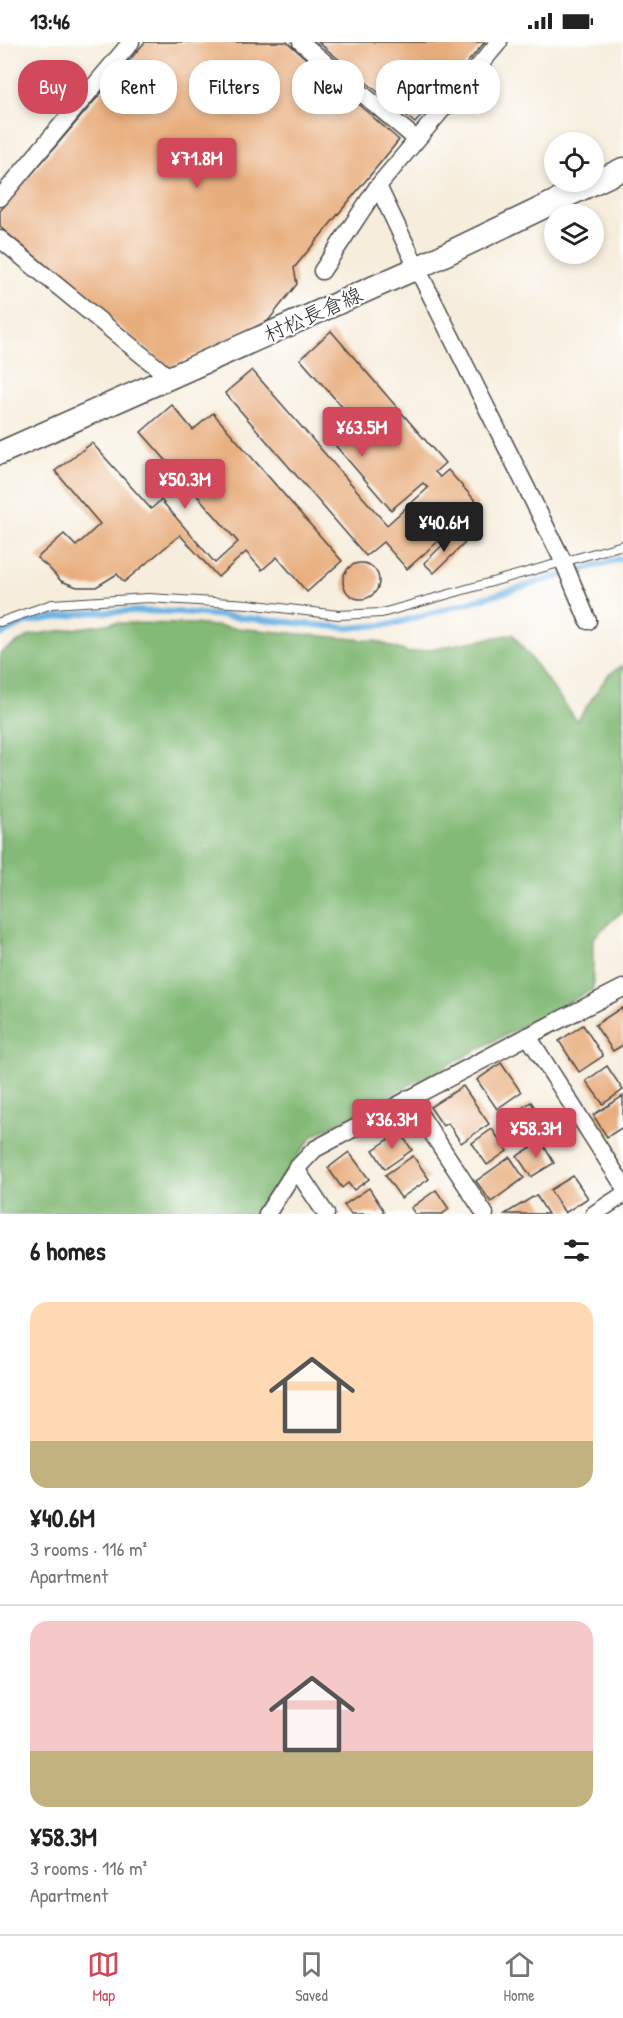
<!DOCTYPE html>
<meta charset="utf-8">
<style>
:root{--surface:#fff;--page:#f6f6f6;--text:#222;--muted:#767676;--line:#e0e0e0;--accent:#d1495b}
body{margin:0;font-family:"Patrick Hand","Klee One",sans-serif;background:var(--page);color:var(--text);height:100vh;display:flex;flex-direction:column;font-size:22px;white-space:nowrap}
*{box-sizing:border-box;margin:0}
p{font-size:20px;color:var(--muted)}
.icon{flex:none;width:33px;height:33px;fill:none;stroke:currentColor;stroke-width:2;stroke-linecap:round;stroke-linejoin:round}
.map{position:relative;height:1172px;overflow:hidden}
.panel{display:flex;flex-direction:column;background:var(--surface);flex:1}
.panel>*{flex:none}
.guide{position:absolute;left:18px;top:18px;width:588px;height:54px;display:flex;gap:12px}
.tools{position:absolute;left:544px;top:90px;display:grid;gap:12px}
.tools a{display:grid;place-items:center;width:60px;height:60px;border-radius:50%;background:var(--surface);box-shadow:0 3px 9px #0003;font-size:30px}
.price{position:absolute;translate:-50% -51px;padding:0 14px;border-radius:6px;background:var(--accent);color:#fff;font-size:20px;line-height:39px;filter:drop-shadow(0 2px 3px #0008)}
.price::after{content:'';position:absolute;left:50%;top:36px;width:18px;height:14px;margin-left:-9px;background:inherit;clip-path:polygon(0 0,100% 0,50% 100%)}
.price.selected{background:#222;color:#fff}
ul{padding:0;list-style:none}
li{display:grid;align-content:center;gap:12px;height:318px;padding:0 30px}
li+li{border-top:2px solid var(--line)}
li span{display:grid;place-items:center;height:186px;border-radius:18px;color:#555}
li>.icon{margin-inline-start:auto}
span .icon{width:108px;height:108px;fill:#fffc;stroke-width:1}
li b{font-size:26px}
h2{display:flex;justify-content:space-between;align-items:center;height:72px;padding:0 30px;font-size:26px}
.pill{padding:0 21px;border-radius:24px;background:var(--surface);box-shadow:0 3px 9px #0003;font-size:21px;line-height:54px}
.pill.selected{background:var(--accent);color:#fff}
.status{display:flex;justify-content:space-between;align-items:center;height:42px;padding:0 30px;background:var(--surface);direction:ltr}
.status svg{height:16px;fill:currentColor}
.tab-bar{display:flex;justify-content:space-around;align-items:center;height:84px;border-top:2px solid var(--line);background:var(--surface);font-size:16px;color:var(--muted)}
.tab-bar a{display:grid;justify-items:center;gap:3px}
.tab-bar .selected{color:var(--accent)}
.map>svg:first-child{display:block}
.forest{fill:#83ba77;stroke:#577251;stroke-width:1.5}
.lines{fill:none;stroke-linecap:round;stroke-linejoin:round}
.stream{stroke:#6eb5e5;stroke-width:6}
.building{fill:#e8ad7d}
.lane-casing{stroke:#494846;stroke-width:10}
.street-casing{stroke:#494846;stroke-width:19}
.secondary-casing{stroke:#494846;stroke-width:25}
.lane{stroke:#fff;stroke-width:8}
.street{stroke:#fff;stroke-width:16}
.secondary{stroke:#fff;stroke-width:22}
.labels{text-anchor:middle;dominant-baseline:central;stroke-width:4.5;stroke-linejoin:round;paint-order:stroke}
.street-label{font-size:21px;fill:#2b2b2b;stroke:#fff}
</style>
<div class="status"><b>13:46</b><svg viewBox="0 0 49 12"><path d="M0 12V9h3v3zM5 12V6h3v6zM10 12V3h3v9zM15 12V0h3v12zM26 1h20v11H26zM47 4h2v5h-2z"/></svg></div>
<div class="map">
<svg width="623" height="1172" viewBox="0 0 623 1172">
<rect width="100%" height="100%" fill="#fff"/>
<filter id="ink" filterUnits="userSpaceOnUse"><feTurbulence type="fractalNoise" baseFrequency=".0167" numOctaves="2"/><feDisplacementMap in="SourceGraphic" scale="12" xChannelSelector="R" yChannelSelector="G"/><feConvolveMatrix kernelMatrix="1 2 1 2 8 2 1 2 1" color-interpolation-filters="sRGB"/></filter>
<filter id="wash" filterUnits="userSpaceOnUse"><feTurbulence type="fractalNoise" baseFrequency=".008" numOctaves="4" result="noise"/><feDisplacementMap in="SourceGraphic" scale="24" xChannelSelector="R" yChannelSelector="G"/><feGaussianBlur stdDeviation="1.35" result="paint"/><feColorMatrix in="noise" values="0 0 0 0 0 0 0 0 0 0 0 0 0 0 0 0 0 1.4 0 .05"/><feComposite in="paint" operator="in"/></filter>
<g filter="url(#wash)">
<rect width="100%" height="100%" fill="#f6eddc"/>
<path class="forest" d="M114 581 193 582 376 599 409 611 513 592 577 679 608 633 623 623V871L619 872 593 896V947L313 1094 254 1172H0V611L31 593Z"/>
<g class="lines">
<path class="stream" d="M0 593 27 580 87 571 133 569 181 570 348 586 393 582 623 516"/>
</g>
<g id="blocks">
<g class="building">
<path d="M145 0H287L399 98 294 226 297 242 268 279 169 326 0 185V169Z"/>
<path d="M318 0H485L415 81Z"/>
<path d="M331 289 445 421 435 430 440 435 448 428 479 463 407 527 383 500 366 514 225 351 252 328 387 483 428 446 423 441 391 468 335 403 358 383 300 317Z"/>
<path d="M172 363 193 388 213 371 342 519 307 550 277 515 262 528 246 510 218 535 180 493 124 540 117 532 96 545H77L61 539 48 525 37 516 64 492 76 504 100 482 55 429 92 401 151 467 161 458 215 521 238 500 141 390Z"/>
<path d="M455 491 465 501 434 531 424 521Z"/>
<circle cx="361" cy="539" r="18"/>
<path d="M621 966 623 969V1003L613 1009 595 983Z"/>
<path d="M583 983 603 1014 579 1030 559 999Z"/>
<path d="M501 1021 521 1050 497 1067 477 1038Z"/>
<path d="M607 1024 623 1048 603 1062 586 1039Z"/>
<path d="M463 1044 489 1082 461 1101 448 1081 443 1084 430 1065Z"/>
<path d="M623 1054V1085L607 1095 593 1073Z"/>
<path d="M531 1060 547 1084 524 1100 507 1076Z"/>
<path d="M492 1087 507 1109 487 1123 472 1101Z"/>
<path d="M400 1090 412 1108 385 1127 373 1108Z"/>
<path d="M541 1099 554 1121 531 1135 517 1114Z"/>
<path d="M349 1110 369 1137 354 1148 348 1141 342 1146 328 1126Z"/>
<path d="M413 1114 429 1137 401 1156 385 1133Z"/>
<path d="M510 1115 524 1136 491 1160 476 1139Z"/>
<path d="M573 1134 588 1156 565 1171 550 1148Z"/>
<path d="M369 1146 384 1169 380 1172H351L344 1163Z"/>
<path d="M436 1148 449 1167 442 1172H415L411 1166Z"/>
<path d="M536 1153 548 1172H505Z"/>
</g>
</g>
</g>
<g filter="url(#ink)">
<use href="#blocks" fill-opacity="0" stroke="#494846" stroke-width="1.5"/>
<g class="lines">
<g class="lane-casing">
<path id="lane" d="M0 580 52 562 148 556 248 562 338 573 382 571 623 503"/>
</g>
<g class="street-casing">
<g id="street">
<path d="M301 0 416 97"/>
<path d="M499 0 378 144 417 226 563 519 588 579"/>
<path d="M0 156 131 0"/>
<path d="M0 197 170 336"/>
<path d="M322 229 378 144"/>
<path d="M528 994 623 1143"/>
<path d="M409 1056 485 1172"/>
<path d="M296 1127 326 1172"/>
<path d="M267 1172 296 1127 315 1107 528 994 623 946"/>
<path d="M594 1172 623 1153"/>
</g>
</g>
<g class="secondary-casing">
<path id="secondary" d="M0 411 417 226 623 127"/>
</g>
<use href="#lane" class="lane"/>
<use href="#street" class="street"/>
<use href="#secondary" class="secondary"/>
</g>
</g>
<g class="labels">
<g class="street-label">
<text transform="translate(313 272) rotate(-24)">村松長倉線</text>
</g>
</g>
</svg>
<div class="tools">
<a><svg class="icon" aria-label="locate" viewBox="0 0 24 24"><circle cx="12" cy="12" r="6"/><path d="M12 2v4M12 18v4M2 12h4M18 12h4"/></svg></a>
<a><svg class="icon" aria-label="layers" viewBox="0 0 24 24"><path d="M12 4l9 5-9 5-9-5zM3 14l9 5 9-5"/></svg></a>
</div>
<b class="price" style="left:197px;top:147px">¥71.8M</b>
<b class="price" style="left:362px;top:416px">¥63.5M</b>
<b class="price" style="left:185px;top:468px">¥50.3M</b>
<b class="price selected" style="left:444px;top:511px">¥40.6M</b>
<b class="price" style="left:392px;top:1108px">¥36.3M</b>
<b class="price" style="left:536px;top:1117px">¥58.3M</b>
<div class="guide">
<a class="pill selected">Buy</a>
<a class="pill">Rent</a>
<a class="pill">Filters</a>
<a class="pill">New</a>
<a class="pill">Apartment</a>
</div>
</div>
<section class="panel">
<h2>6 homes<svg class="icon" aria-label="filters" viewBox="0 0 24 24"><path d="M4 7h16M4 17h16"/><circle cx="9" cy="7" r="2"/><circle cx="15" cy="17" r="2"/></svg></h2>
<ul>
<li><span style="background:linear-gradient(#ffd9b3 75%,#c2b280 0)"><svg class="icon" aria-label="home" viewBox="0 0 24 24"><path d="M3 11l9-7 9 7M6 9v11h12V9"/></svg></span><div><b>¥40.6M</b><p>3 rooms · 116 m²</p><p>Apartment</p></div></li>
<li><span style="background:linear-gradient(#f6c9c9 70%,#c2b280 0)"><svg class="icon" aria-label="home" viewBox="0 0 24 24"><path d="M3 11l9-7 9 7M6 9v11h12V9"/></svg></span><div><b>¥58.3M</b><p>3 rooms · 116 m²</p><p>Apartment</p></div></li>
</ul>
</section>
<nav class="tab-bar">
<a class="selected"><svg class="icon" aria-label="map" viewBox="0 0 24 24"><path d="M3 6l6-2 6 2 6-2v14l-6 2-6-2-6 2zM9 4v14M15 6v14"/></svg>Map</a>
<a><svg class="icon" aria-label="saved" viewBox="0 0 24 24"><path d="M7 4h10v16l-5-4-5 4z"/></svg>Saved</a>
<a><svg class="icon" aria-label="home" viewBox="0 0 24 24"><path d="M3 11l9-7 9 7M6 9v11h12V9"/></svg>Home</a>
</nav>
